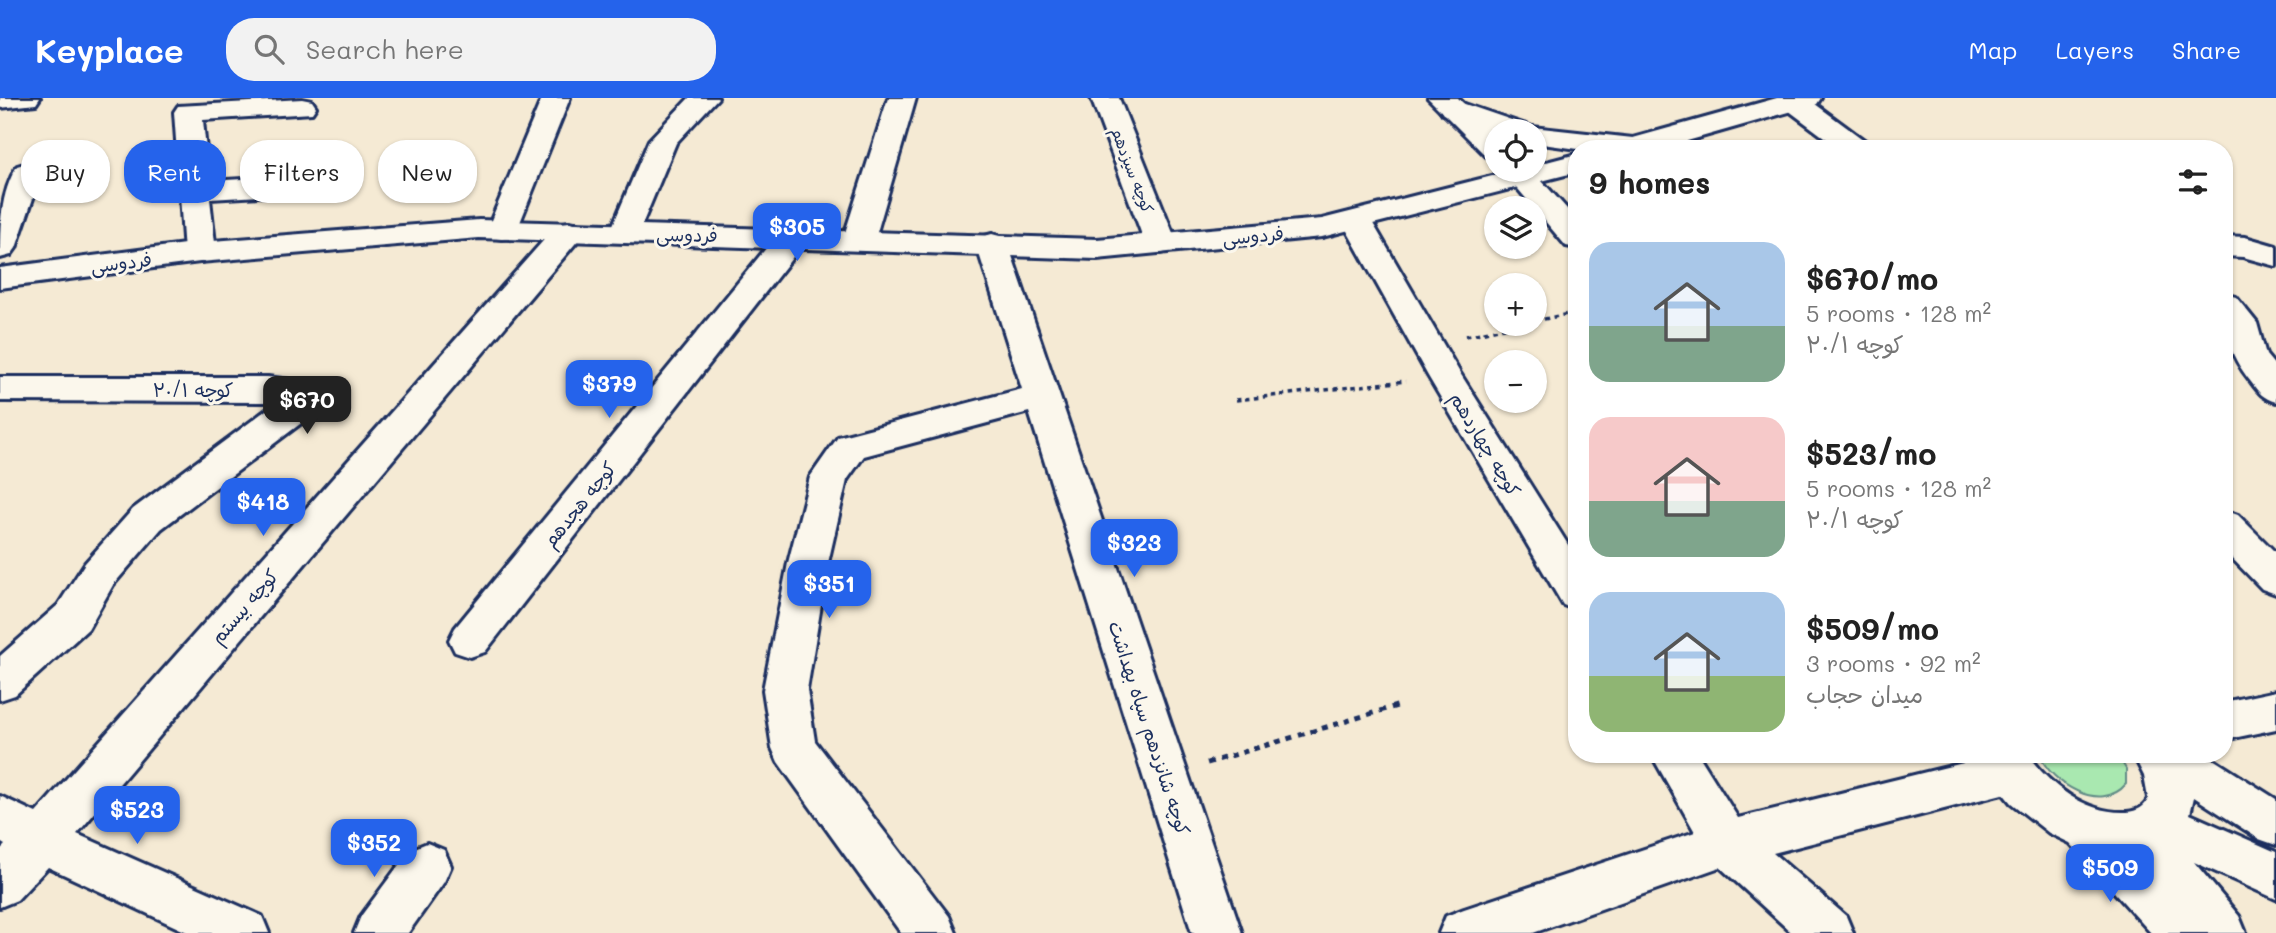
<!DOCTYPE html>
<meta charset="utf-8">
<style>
:root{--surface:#fff;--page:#f2f2f2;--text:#222;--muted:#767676;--accent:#2563eb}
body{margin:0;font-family:Mali,"Playpen Sans Arabic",sans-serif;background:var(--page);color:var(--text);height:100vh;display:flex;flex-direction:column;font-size:26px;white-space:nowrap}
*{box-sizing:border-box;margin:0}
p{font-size:23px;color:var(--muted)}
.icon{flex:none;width:38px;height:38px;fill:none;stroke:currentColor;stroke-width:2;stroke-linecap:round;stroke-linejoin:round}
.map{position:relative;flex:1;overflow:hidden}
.details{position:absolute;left:1568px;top:42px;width:665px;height:623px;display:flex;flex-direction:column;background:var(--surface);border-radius:28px;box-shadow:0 2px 5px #0004}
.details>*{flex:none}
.hud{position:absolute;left:21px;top:42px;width:665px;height:63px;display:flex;gap:14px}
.controls{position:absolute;left:1484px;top:21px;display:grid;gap:14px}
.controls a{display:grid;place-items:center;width:63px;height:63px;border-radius:50%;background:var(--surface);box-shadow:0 2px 5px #0004;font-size:35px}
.price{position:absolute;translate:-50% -60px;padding:0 16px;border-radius:14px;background:var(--accent);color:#fff;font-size:23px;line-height:46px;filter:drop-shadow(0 2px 4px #0008)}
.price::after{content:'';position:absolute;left:50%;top:42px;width:21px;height:16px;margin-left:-10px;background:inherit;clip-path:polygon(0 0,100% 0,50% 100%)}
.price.selected{background:#222;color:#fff}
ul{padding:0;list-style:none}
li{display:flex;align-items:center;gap:21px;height:175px;padding:0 21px}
li span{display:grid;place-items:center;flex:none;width:196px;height:140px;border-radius:21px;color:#555}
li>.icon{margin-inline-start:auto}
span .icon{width:84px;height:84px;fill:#fffc;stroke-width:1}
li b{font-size:30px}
h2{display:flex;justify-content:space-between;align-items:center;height:84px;padding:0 21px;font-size:30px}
.tag{padding:0 24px;border-radius:28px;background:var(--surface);box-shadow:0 2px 5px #0004;font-size:24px;line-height:63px}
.tag.selected{background:var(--accent);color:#fff}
header{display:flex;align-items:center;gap:42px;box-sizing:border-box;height:98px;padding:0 35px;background:var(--accent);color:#fff}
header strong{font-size:33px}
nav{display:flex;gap:38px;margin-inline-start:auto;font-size:24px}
.search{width:490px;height:63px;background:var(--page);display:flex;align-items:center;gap:18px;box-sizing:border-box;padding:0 24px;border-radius:28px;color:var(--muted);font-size:26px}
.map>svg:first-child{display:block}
.green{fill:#a9e8b0;stroke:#628c87;stroke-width:2}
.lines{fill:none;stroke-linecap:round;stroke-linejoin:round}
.minor-casing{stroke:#1b2f5e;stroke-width:6}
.tertiary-casing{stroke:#1b2f5e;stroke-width:6}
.secondary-casing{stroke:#1b2f5e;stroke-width:6}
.path-far1{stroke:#1b2f5e;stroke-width:3.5;stroke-dasharray:4.5 4.5;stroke-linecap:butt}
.path{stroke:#1b2f5e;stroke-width:5;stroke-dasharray:6 6;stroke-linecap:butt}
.minor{fill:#fbf7ec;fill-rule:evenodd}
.tertiary{fill:#fbf7ec;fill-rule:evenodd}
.secondary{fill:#fbf7ec;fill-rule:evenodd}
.labels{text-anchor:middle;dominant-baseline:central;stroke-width:6;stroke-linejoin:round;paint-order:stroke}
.far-street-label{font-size:16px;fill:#1b2f5e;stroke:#fbf7ec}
.street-label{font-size:19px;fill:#1b2f5e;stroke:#fbf7ec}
</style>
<header>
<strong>Keyplace</strong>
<div class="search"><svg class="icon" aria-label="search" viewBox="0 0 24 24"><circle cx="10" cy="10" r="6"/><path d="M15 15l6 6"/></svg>Search here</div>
<nav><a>Map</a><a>Layers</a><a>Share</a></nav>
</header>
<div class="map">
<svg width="2276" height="835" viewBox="0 0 2276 835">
<rect width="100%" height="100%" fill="#f5ead4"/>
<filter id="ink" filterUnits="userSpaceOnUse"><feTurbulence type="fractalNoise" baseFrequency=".0143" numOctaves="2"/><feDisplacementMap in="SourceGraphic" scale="14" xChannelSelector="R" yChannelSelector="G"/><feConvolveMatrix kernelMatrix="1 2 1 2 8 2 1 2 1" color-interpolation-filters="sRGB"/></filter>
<g filter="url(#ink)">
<path class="green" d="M2039 656H2117L2126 671V686C2101 716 2051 686 2039 656Z"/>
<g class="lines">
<g class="minor-casing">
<g id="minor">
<path d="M0 0H40L36 6 0 10Z"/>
<path d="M542 0H570L517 132 513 139 502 141 491 139 487 132Z"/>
<path d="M689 0H718L676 45 636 141 625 143 614 141 610 134 649 42Z"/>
<path d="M888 0H916L875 141 870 148 859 150 848 148 843 141Z"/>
<path d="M1091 0H1119L1177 145 1172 152 1161 155 1150 152 1145 145Z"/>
<path d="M1782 0H1807L1868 45 1872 51H1840L1784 9 1780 3Z"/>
<path d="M302 1 312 3 316 9 312 15 203 22 209 83 307 77 317 80 322 86 317 92 307 95 210 101 216 154 211 161 200 164 189 161 184 154 174 14 178 8Z"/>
<path d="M27 65 37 68 42 74 16 150 11 157 0 160C0 128 0 96 17 68Z"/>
<path d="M1356 113 1367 116 1371 122 1460 275 1577 461V512L1563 507 1428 278 1341 122 1345 116Z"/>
<path d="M569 124 580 126 584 133 580 140 77 736 262 818 269 835H189L48 769 17 802 0 809V752L5 747 0 744V698L36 715 558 126Z"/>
<path d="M792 130 803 132 808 139 803 146 485 554 470 559 455 554 449 542 455 530 781 132Z"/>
<path d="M992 136 1003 139 1008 146 1242 835H1192L1029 314 864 358 847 382 828 465 807 592 815 643 949 818 956 835H901L778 664 772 650 763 592 788 465 810 379 838 339 1022 291 976 146 981 139Z"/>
<path d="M2224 138 2245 139 2276 148V168L2243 159 2224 158Z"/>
<path d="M2224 196 2236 199 2257 225 2266 257 2276 269V304C2263 300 2259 295 2251 284 2227 254 2224 233 2224 196Z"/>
<path d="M0 279H268L311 285 317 294 304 323 161 431 113 487 88 531 15 597 0 602V558L58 507 85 465 133 411 277 304 0 303Z"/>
<path d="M2224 412 2238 417 2276 455V496L2262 491 2224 452Z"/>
<path d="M2276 593V631L2224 642V604Z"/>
<path d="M1651 656H1698L1738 720 2000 656H2017L2026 660 2033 674 2026 688 2010 694 1773 755 1846 818 1853 835H1792L1720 769 1533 835H1439L1446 818 1464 811 1695 734Z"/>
<path d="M427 745 444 752 451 768 444 784 408 835H354L361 818 410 752Z"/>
</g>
</g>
<g class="tertiary-casing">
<g id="tertiary">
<path d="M1428 0H1458L1496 37V61L1486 58Z"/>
<path d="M1502 72H1532L1577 122V150L1566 148Z"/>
<path d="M1980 656H2027C2050 688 2086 716 2127 714 2137 713 2146 709 2148 700L2144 678 2133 656H2205L2276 701V747L2259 741 2194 699 2190 716 2276 754V801L2194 764 2239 818 2246 835H2151L2070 745 2049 735 2011 705 1997 688Z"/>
</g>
</g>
<g class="secondary-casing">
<g id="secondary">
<path d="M1777 0H1821L1817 6 1659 51H1578L1535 45V33L1496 34 1443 16 1439 10 1443 4 1453 2 1532 29 1633 40Z"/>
<path d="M1577 56V74L1322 139 1097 161 479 140 200 164 0 190V170L200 144 479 122 1097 141 1322 121 1516 72H1535V67Z"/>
</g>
</g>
<g class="path-far1">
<path d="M1535 223 1577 214"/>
<path d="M1466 238 1522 226"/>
<path d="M1236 302 1406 283"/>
</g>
<path class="path" d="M1207 665 1400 607"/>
<use href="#minor" class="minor"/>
<use href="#tertiary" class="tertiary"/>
<use href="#secondary" class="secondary"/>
</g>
</g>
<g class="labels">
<g class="far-street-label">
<text transform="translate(1133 72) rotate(69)">کوچه سیزدهم</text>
</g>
<g class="street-label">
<text transform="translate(687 136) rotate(1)">فردوسی</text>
<text transform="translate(1253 137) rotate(-5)">فردوسی</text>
<text transform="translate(121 164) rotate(-7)">فردوسی</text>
<text x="193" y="291">کوچه ۲۰/۱</text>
<text transform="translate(1486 346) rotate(59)">کوچه چهاردهم</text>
<text transform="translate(579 406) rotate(-51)">کوچه هجدهم</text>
<text transform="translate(244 508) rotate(-49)">کوچه بیستم</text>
<text transform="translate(1150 630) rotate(72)">کوچه شانزدهم سپاه بهداشت</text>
</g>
</g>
</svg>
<div class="controls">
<a><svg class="icon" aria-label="locate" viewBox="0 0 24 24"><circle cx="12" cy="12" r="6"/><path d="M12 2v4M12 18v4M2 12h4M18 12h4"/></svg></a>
<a><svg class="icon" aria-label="layers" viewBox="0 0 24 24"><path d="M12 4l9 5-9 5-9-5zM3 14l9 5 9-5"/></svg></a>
<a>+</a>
<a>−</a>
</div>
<b class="price" style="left:797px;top:165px">$305</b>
<b class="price" style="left:609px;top:322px">$379</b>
<b class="price selected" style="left:307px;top:338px">$670</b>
<b class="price" style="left:263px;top:440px">$418</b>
<b class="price" style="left:1134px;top:481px">$323</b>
<b class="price" style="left:829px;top:522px">$351</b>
<b class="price" style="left:137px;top:748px">$523</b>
<b class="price" style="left:374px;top:781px">$352</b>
<b class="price" style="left:2110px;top:806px">$509</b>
<div class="hud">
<a class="tag">Buy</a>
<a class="tag selected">Rent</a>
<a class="tag">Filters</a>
<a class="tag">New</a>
</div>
<section class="details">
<h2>9 homes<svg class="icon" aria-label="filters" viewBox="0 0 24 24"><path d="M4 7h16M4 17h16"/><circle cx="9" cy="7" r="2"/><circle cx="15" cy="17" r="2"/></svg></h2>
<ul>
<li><span style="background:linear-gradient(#a9c7e8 60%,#7fa58c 0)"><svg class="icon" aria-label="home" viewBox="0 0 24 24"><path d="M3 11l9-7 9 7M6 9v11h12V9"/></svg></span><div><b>$670/mo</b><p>5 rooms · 128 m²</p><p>کوچه ۲۰/۱</p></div></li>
<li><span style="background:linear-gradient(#f6c9c9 60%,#7fa58c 0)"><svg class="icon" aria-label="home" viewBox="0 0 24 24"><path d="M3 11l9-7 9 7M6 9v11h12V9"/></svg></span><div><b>$523/mo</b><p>5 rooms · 128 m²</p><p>کوچه ۲۰/۱</p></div></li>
<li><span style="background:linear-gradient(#a9c7e8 60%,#8fb573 0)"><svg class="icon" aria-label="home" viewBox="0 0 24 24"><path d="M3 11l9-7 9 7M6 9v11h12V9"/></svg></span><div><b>$509/mo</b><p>3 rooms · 92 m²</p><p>میدان حجاب</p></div></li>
</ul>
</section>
</div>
